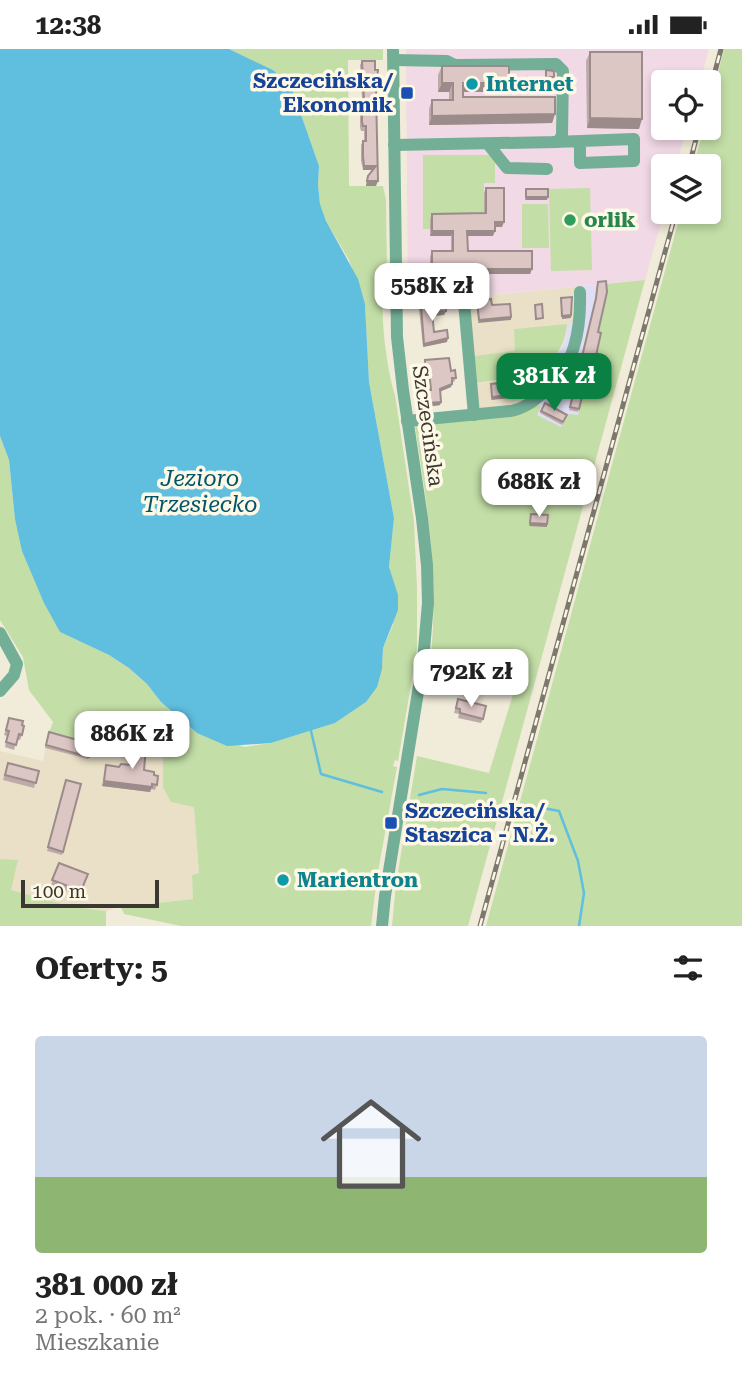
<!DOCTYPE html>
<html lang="pl">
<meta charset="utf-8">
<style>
:root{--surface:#fff;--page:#f6f6f6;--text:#222;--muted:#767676;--accent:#0b8043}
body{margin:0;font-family:"Roboto Serif",serif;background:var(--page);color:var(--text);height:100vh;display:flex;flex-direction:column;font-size:26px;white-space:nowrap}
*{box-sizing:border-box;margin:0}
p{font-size:23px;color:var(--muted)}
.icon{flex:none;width:38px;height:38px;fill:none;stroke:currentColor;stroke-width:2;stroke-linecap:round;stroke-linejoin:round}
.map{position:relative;height:877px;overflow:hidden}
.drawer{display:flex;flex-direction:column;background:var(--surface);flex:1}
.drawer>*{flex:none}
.fabs{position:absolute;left:651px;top:21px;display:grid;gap:14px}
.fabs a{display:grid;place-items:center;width:70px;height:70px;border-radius:7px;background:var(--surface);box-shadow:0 4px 10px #0003;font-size:35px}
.scale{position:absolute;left:21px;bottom:18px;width:138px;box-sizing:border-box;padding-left:7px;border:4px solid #3b3832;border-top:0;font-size:19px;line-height:24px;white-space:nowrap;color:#3b3832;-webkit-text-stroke:5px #fef8e6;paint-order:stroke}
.price{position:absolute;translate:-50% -60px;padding:0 16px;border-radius:14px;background:#fff;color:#222;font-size:23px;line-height:46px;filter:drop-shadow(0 2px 4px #0008)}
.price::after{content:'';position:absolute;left:50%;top:42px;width:21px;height:16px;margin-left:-10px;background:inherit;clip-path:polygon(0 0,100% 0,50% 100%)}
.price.current{background:var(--accent);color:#fff}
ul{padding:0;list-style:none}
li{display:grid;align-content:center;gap:14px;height:371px;padding:0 35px}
li span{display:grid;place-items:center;height:217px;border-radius:7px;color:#555}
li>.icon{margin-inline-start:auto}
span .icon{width:126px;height:126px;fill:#fffc;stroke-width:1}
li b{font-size:30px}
h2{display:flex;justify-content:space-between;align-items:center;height:84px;padding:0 35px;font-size:30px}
.status{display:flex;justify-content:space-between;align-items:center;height:49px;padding:0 35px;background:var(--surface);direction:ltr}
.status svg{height:19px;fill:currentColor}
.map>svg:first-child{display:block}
.built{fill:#e9e0c7}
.industrial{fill:#e0def4}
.education{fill:#f1d9e5}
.green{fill:#c3dea7}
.water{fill:#60bedf}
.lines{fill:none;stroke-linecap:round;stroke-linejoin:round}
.stream{stroke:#60bedf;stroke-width:2.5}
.minor{stroke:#73af97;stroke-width:12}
.rail-casing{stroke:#7c786e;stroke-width:5}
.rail{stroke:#fef8e6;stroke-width:2.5;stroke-dasharray:8;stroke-linecap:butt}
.wall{fill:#beaba9}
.shaded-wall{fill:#9b8b8a}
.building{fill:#ddc7c5;stroke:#9b8b8a;stroke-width:2}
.culture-dot{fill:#0f9aa8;stroke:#fef8e6;stroke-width:2.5}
.transit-dot{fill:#1a4fb4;stroke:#fef8e6;stroke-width:2.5}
.leisure-dot{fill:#2e9e5b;stroke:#fef8e6;stroke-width:2.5}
.labels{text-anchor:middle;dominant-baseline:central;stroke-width:7;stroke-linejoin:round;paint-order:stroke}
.transit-label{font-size:21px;font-weight:bold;fill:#164399;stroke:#fef8e6;text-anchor:end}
.culture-label{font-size:21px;font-weight:bold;fill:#0d838f;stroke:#fef8e6;text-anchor:start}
.leisure-label{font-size:21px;font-weight:bold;fill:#27864d;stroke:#fef8e6;text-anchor:start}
.street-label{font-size:21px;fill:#3b3832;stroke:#fef8e6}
.water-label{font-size:23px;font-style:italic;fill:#01566c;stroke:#fef8e6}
</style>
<div class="status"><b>12:38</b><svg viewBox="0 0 49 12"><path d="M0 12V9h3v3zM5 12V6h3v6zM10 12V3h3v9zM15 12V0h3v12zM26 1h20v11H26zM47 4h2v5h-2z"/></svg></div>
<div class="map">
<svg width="742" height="877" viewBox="0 0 742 877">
<rect width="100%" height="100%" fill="#f1ebd9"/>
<g class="built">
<path d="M575 238 577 275 514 280 516 302 466 308 460 249Z"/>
<path d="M523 329 526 356 471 363 468 335Z"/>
<path d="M116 678 142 680 163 707V738L194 758 199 824 192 826 193 850 118 858 106 862 74 858 10 841 18 812 0 810V702L43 712 48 686 109 701Z"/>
</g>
<path class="industrial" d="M606 235 607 245 598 285 601 286 592 323H588L578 367 567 368 561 379 536 366 526 356 523 329 541 321 561 300 566 287 567 275 577 274 575 238Z"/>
<path class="education" d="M406 0H709L700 33H663V79H687L676 117H663L664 163 645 231 408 254Z"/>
<g class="green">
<path d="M229 0H383V11H348L349 137H383L386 151 387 224C377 249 386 319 395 346L414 473 417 539V600L398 712 395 711 393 717 397 718 377 828 371 877H181L124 865 121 858 193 850 192 826 199 824 194 758 171 753 163 738V707L142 681 116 678 109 701 48 686 53 673 29 641 23 608 0 571V387L9 411 15 470 60 583 109 606 129 619 147 635 161 653 197 684 245 698 271 694 335 674 366 653 382 620 383 599 393 576 392 531 389 518 394 469 369 333 365 255 349 211 326 172 320 155 318 136 319 117 291 37 273 21Z"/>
<path d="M724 0H742V877H486L681 163H709V117H693L704 79H709V60Z"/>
<path d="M423 106H495V134H484V170H430V180H423Z"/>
<path d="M590 139 592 221 551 222 549 140Z"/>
<path d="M522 155H548L549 199H522Z"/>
<path d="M645 231 468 877H392L396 835 417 707 489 724 514 642 462 627 458 606 443 608 431 606C439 525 427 456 415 377L534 356 541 357 537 366 561 378 569 365 578 366 588 323H592L601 286 598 285 607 245 606 235Z"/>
<path d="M567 275C566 297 552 314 534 326L468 335 466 308 515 302 514 280Z"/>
<path d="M0 810 18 811 11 841 74 858 106 862V877H0Z"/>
</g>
<path class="water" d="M0 0H229L273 21 291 37 319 117 318 136 320 155 326 172 358 230 365 255 369 333 394 469 389 518 398 546V561L383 599 382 620 377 638 366 653 335 674 271 694 227 697 197 684 161 653 147 635 129 619 109 606 60 583 44 554 22 502 15 470 9 411 0 387Z"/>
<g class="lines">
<g class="stream">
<path d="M311 682 321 725 382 743"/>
<path d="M419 746 442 740 486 744"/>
<path d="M538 758 559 762 578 812 584 844 579 877"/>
</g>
<g class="minor">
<path d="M394 11 447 12 455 16 556 15 563 22 562 87 557 93 394 96"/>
<path d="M554 93 634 90V112L580 114V92"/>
<path d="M488 95 507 119 547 120"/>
<path d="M464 253 474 366"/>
<path d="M407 372 511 362C525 359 534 352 544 343 575 316 581 282 580 243"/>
<path d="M0 584 17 615 14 626 0 642"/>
<path d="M382 877 385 847 423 612 428 554 427 516 422 469 403 341 397 288 393 0"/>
</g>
<g class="rail-casing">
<g id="rail">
<path d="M709 45 721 0"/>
<path d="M689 117 699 79"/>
<path d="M480 877 676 163"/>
</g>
</g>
<use href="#rail" class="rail"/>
</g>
<g class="wall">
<path d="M590 3 639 80 587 79 586 12Z"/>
<path d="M362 12 376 44V137H366L368 127 372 121H363L361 112V96L363 92H364V82H361L360 78V55L362 50 360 16Z"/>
<path d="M442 17 509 34 505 43H463V48L555 65 552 74 429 76V60L432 51H449V43H438V26Z"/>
<path d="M486 139 502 178H495L493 187H467L468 202 532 220 530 225H430V208L432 202H451V187H430V170L432 165 484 164V144Z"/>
<path d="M598 233V283L601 284 592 323 588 322 578 363 569 361 595 251Z"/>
<path d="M421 256 446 262 444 266 432 267 434 283 447 293 423 298 419 260Z"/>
<path d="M425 311 451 322 456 329 454 333H452L451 338 440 343 441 353 440 356 427 358 426 345 428 341H429L428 326H424L423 315Z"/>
<path d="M545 354 567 366 562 376 540 364Z"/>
<path d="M458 650 483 670 481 674 458 669 459 665 454 664Z"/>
<path d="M9 669 22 676V686L20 691 17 690 14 701 5 698 7 687 4 686Z"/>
<path d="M49 683 92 695 88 710 45 699Z"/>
<path d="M134 696 144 721 154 726 157 736 155 741 151 740 150 743 102 737 106 716 119 718 130 716Z"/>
<path d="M8 714 39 722 34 739 3 731Z"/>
<path d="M66 731 81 735 62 806 47 802Z"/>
<path d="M59 814 88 825 79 847 51 836Z"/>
</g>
<g class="shaded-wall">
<path d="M546 28H554L553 30H545Z"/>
<path d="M442 34H453L449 43H438Z"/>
<path d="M463 34H509L505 43H460Z"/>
<path d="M555 65 552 74 429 76 432 67Z"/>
<path d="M590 69 642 70 639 80 587 79Z"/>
<path d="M364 117H376L375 121H363Z"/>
<path d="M367 132H378L376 137H366Z"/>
<path d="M526 148H548L547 151H525Z"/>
<path d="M495 173H504L502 178H493Z"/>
<path d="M432 182H453L451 187H430Z"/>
<path d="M467 182H495L493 187H466Z"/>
<path d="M432 220H532L530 225H430Z"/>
<path d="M446 262 444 266 430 267 432 263Z"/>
<path d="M571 266V269L562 270V267Z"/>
<path d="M511 268V271L478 274 479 271Z"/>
<path d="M448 289 447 293 423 298 424 295Z"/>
<path d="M452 335 451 338 438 343 440 340Z"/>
<path d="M519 345V348L491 351 492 348Z"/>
<path d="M441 353 440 356 427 358 429 354Z"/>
<path d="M530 474 547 475V478L529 477Z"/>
<path d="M104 732 152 738 150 743 102 737Z"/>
</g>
<g class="building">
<path d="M590 3H642V70L590 69Z"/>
<path d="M362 12H375V21H378L376 44 378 132H367L368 127 376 117H364L363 107V92H366V77H363L362 73V50H364Z"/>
<path d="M442 17H509V34H463V48H555V65L432 67V51H453V34H442Z"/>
<path d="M546 21 554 22V28H546Z"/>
<path d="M486 139H504V173H495V182H467L468 202H532V220H432V202H453V182H432V165L486 164Z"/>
<rect x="526" y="140" width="22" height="8"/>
<path d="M606 232 607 243 598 283 601 284 593 320 589 319 579 360 570 358 596 249 598 233Z"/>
<path d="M572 248 571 266 562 267 561 249Z"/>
<path d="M491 250 492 256 510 255 511 268 479 271 477 252Z"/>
<path d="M445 254 446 262 432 263 434 283 447 281 448 289 424 295 421 256Z"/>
<path d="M542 255 543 269 536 270 535 256Z"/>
<path d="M449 309 451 322 455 321 456 329H452V335L440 340 441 353 429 354 428 341H431L429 322 425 323V311Z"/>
<path d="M518 332 519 345 492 348 491 335Z"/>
<path d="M545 354 567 366 563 373 541 362Z"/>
<path d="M531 465 548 466 547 475 530 474Z"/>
<path d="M458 650 486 657 483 670 460 664V660L456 659Z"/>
<path d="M9 669 23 672 22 676 24 677 22 686 19 685 16 696 6 693 9 682 6 681Z"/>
<path d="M49 683 92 695 89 708 46 696Z"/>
<path d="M134 696 146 698 144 721 154 723V726L158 727 157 736 152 735V738L104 732 106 716 119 718 121 715 131 716Z"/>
<path d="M8 714 39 722 36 734 5 726Z"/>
<path d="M66 731 81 735 63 803 48 798Z"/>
<path d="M59 814 88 825 81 842 52 831Z"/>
</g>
<g class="culture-dot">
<circle cx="472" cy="35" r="7"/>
<circle cx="283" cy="831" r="7"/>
</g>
<g class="transit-dot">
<rect x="400" y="37" width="14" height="14" rx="3.5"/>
<rect x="384" y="767" width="14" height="14" rx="3.5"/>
</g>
<circle class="leisure-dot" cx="570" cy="171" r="7"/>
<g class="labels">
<g class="transit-label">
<text x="393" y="32">Szczecińska/<tspan x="393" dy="24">Ekonomik</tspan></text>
<text x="405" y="762" text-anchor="start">Szczecińska/<tspan x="405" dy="24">Staszica - N.Ż.</tspan></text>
</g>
<g class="culture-label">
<text x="486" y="35">Internet</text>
<text x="297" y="831">Marientron</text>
</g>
<g class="leisure-label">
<text x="584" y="171">orlik</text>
</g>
<g class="street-label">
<text transform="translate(428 377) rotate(82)">Szczecińska</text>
</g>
<g class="water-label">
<text x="200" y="429">Jezioro<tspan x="200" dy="26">Trzesiecko</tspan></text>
</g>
</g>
</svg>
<div class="fabs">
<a><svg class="icon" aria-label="locate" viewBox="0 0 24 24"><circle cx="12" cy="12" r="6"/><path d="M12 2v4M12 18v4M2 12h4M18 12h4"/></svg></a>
<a><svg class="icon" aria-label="layers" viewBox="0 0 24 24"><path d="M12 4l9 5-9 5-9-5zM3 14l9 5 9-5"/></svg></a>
</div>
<div class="scale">100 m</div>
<b class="price" style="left:432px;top:274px">558K zł</b>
<b class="price current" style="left:554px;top:364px">381K zł</b>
<b class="price" style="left:539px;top:470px">688K zł</b>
<b class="price" style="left:471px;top:660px">792K zł</b>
<b class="price" style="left:132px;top:722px">886K zł</b>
</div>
<section class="drawer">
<h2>Oferty: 5<svg class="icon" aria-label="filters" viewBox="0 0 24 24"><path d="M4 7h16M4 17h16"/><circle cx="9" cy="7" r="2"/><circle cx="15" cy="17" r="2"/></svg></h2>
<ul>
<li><span style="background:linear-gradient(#c9d6e8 65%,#8fb573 0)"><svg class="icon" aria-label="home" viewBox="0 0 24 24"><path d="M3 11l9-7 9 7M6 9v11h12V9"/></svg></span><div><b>381 000 zł</b><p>2 pok. · 60 m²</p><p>Mieszkanie</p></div></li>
</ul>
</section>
